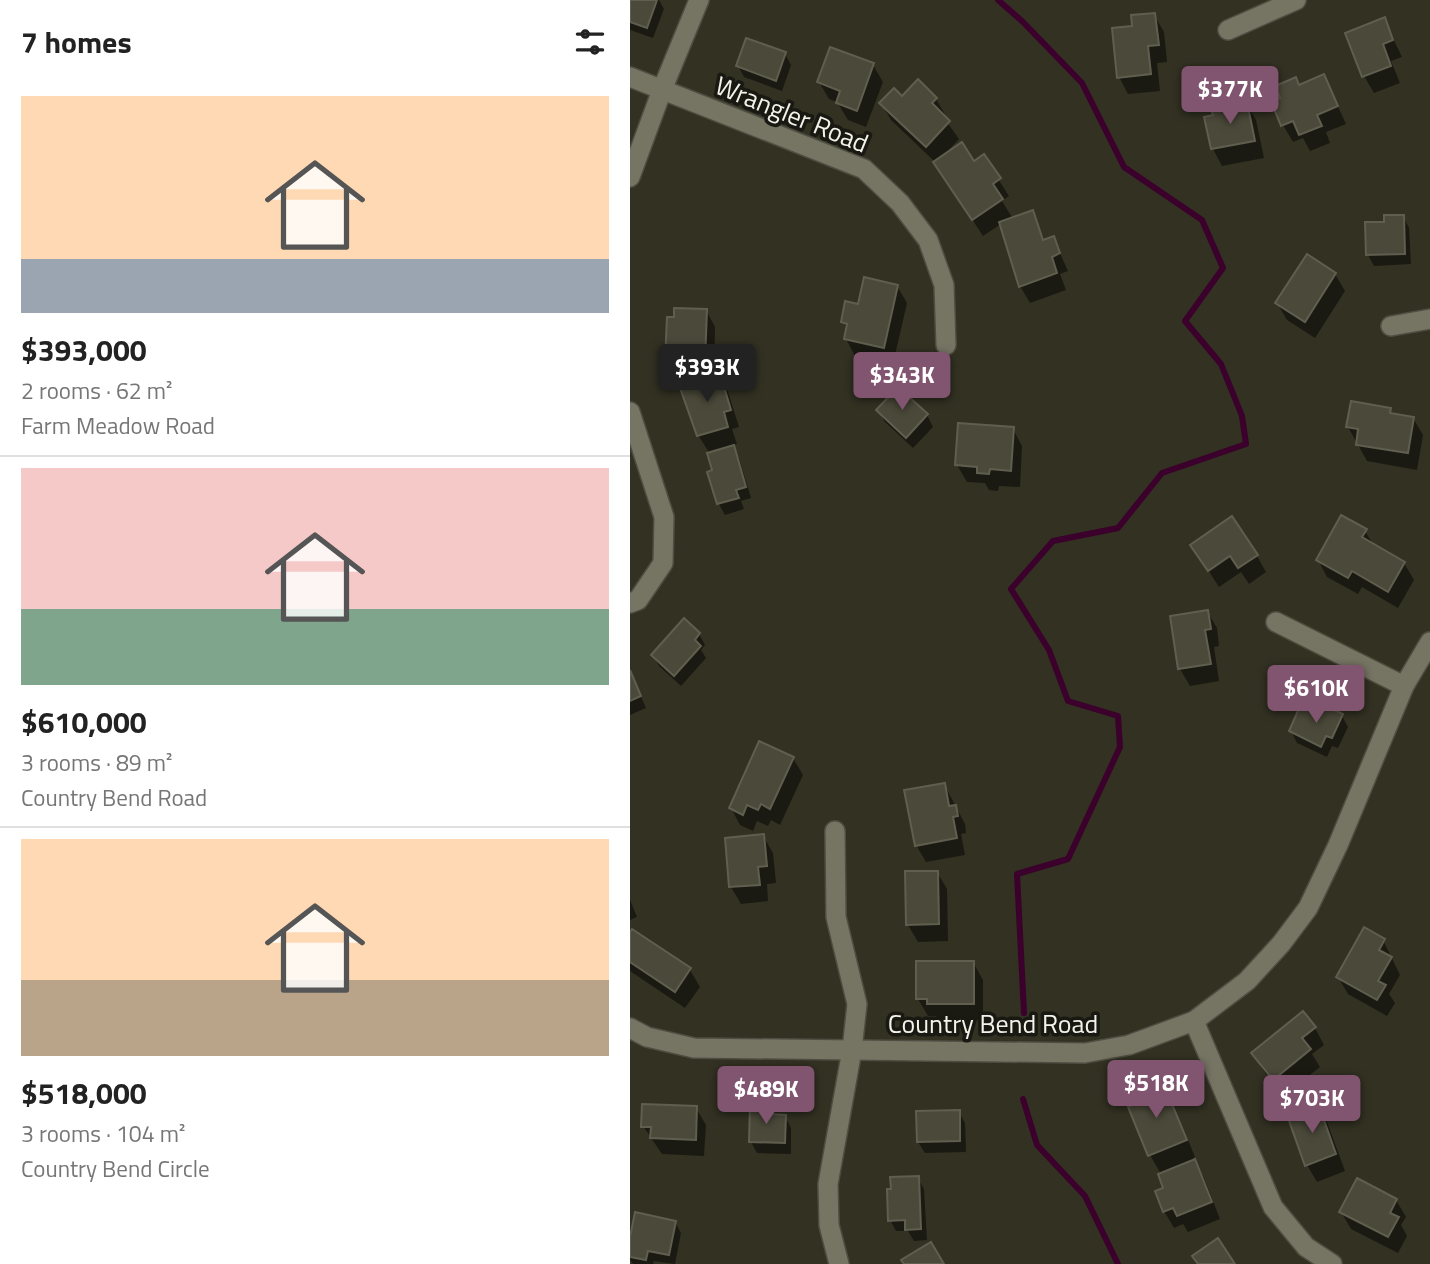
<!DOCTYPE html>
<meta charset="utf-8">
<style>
:root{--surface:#fff;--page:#f2f2f2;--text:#222;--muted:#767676;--line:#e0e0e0;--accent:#815470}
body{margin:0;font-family:"Titillium Web",sans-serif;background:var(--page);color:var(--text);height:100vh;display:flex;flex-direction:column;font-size:26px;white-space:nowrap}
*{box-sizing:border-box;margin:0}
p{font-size:23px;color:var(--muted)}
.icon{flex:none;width:38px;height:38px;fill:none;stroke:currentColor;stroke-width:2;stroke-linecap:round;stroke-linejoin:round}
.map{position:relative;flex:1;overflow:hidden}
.panel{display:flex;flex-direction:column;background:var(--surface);width:630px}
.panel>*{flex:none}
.price{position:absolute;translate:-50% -60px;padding:0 16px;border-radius:7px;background:var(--accent);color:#fff;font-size:23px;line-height:46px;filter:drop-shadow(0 2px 4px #0008)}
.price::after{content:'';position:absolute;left:50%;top:42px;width:21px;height:16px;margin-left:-10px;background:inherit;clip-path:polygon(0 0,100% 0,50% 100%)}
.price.on{background:#222;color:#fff}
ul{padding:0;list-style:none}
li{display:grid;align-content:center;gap:14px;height:371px;padding:0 21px}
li+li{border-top:2px solid var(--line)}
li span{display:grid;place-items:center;height:217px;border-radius:0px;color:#555}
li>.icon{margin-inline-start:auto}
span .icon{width:126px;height:126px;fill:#fffc;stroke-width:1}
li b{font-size:30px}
h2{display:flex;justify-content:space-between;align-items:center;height:84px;padding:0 21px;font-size:30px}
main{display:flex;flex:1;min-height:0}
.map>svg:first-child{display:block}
.shadow{fill:#0007}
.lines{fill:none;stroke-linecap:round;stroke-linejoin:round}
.stream{stroke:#3b002b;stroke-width:6}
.building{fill:#4b4a3a;stroke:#605e4f;stroke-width:2}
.minor-casing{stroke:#4e4d41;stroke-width:22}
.minor{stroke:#767564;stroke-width:19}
.labels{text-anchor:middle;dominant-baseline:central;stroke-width:7;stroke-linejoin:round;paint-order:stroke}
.street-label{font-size:26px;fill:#f3f3ea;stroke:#191812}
</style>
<main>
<section class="panel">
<h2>7 homes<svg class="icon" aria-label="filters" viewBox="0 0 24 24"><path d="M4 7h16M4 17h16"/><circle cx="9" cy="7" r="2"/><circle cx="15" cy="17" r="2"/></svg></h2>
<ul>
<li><span style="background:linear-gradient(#ffd9b3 75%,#9aa5b1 0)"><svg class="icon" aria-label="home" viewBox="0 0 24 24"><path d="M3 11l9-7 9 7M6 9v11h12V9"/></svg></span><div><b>$393,000</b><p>2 rooms · 62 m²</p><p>Farm Meadow Road</p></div></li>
<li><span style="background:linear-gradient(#f6c9c9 65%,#7fa58c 0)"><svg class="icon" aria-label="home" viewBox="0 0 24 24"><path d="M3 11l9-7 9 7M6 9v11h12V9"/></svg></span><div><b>$610,000</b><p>3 rooms · 89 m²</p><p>Country Bend Road</p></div></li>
<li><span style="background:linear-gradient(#ffd9b3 65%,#b9a48a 0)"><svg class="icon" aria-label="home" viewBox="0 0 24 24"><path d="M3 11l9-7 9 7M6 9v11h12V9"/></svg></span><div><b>$518,000</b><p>3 rooms · 104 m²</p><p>Country Bend Circle</p></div></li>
</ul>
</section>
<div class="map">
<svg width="800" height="1264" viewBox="0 0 800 1264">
<rect width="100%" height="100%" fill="#323122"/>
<g class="shadow">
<path d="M0 0H29L34 9 23 38 0 30Z"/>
<path d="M524 15 534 32 537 62 527 63 530 91 498 94 489 77 504 28Z"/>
<path d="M754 20 772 57 761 61 770 83 744 93 734 76 717 34Z"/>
<path d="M155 54 161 65 152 91 114 77 108 66Z"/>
<path d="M243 65 253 82 236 127 218 120 207 102 199 99 189 82Z"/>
<path d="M694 76 716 124 696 132 700 143 680 151 673 138 663 142 653 125 669 86Z"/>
<path d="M273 98 306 99 316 116 314 118 329 139 315 154 344 163 354 157 379 196 372 201 383 219 402 213 415 241 423 238 438 271 430 274 436 290 400 303 390 286 371 224 353 236 304 161 261 120 251 103Z"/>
<path d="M616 103 626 120 634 158 592 166 583 149 576 118Z"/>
<path d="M773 216 779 228 781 264 744 266 738 255 756 223Z"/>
<path d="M705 274 715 291 685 338 657 320 647 303Z"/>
<path d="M267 286 277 303 263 364 225 356 216 339 218 331 213 322Z"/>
<path d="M76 310 85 327 84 377 89 375 98 392 109 427 102 429 107 444 102 445 109 458 121 498 111 501 114 509 95 515 89 504 79 473 84 472 80 454 68 435 76 378 47 377 37 360Z"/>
<path d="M268 389 297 415 303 427 283 448 255 422 249 410Z"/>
<path d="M759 409 763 415 783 418 793 435 787 470 737 461 718 427Z"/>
<path d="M383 429 392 446 390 487 369 486 368 491 359 490 355 483 337 482 327 465Z"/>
<path d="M735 531 744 546 774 563 784 580 768 608 732 587 728 594 697 577 688 560Z"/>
<path d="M562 545 627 556 636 572 619 584 611 572 589 587Z"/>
<path d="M577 611 587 628 589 646 584 647 589 681 560 686 550 669 542 617Z"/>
<path d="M69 634 75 645 71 650 76 658 51 686 29 666 23 655Z"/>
<path d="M0 672 16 708 0 715Z"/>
<path d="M712 716 718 727 708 748 702 746 697 757 667 743 661 731 690 717Z"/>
<path d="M163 758 173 775 150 825 141 820 138 826 127 821 123 831 110 825 101 808Z"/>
<path d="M314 784 335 824 336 833 331 834 335 855 296 862 286 845Z"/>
<path d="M133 836 143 853 146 883 137 884 138 901 111 904 101 887 97 839Z"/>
<path d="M307 872 317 889 318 941 288 942 278 925Z"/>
<path d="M0 900 7 917 0 920Z"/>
<path d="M3 931 60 970 70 987 55 1008 0 971V935Z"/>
<path d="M753 940 770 975 759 994 765 1003 757 1016 718 994 708 977Z"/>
<path d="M343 962 353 980V1020L309 1021 306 1016H298L288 999Z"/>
<path d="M685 1028 694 1045 682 1054 690 1067 653 1096 633 1070 623 1053Z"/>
<path d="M532 1084 542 1101 565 1157 563 1158 574 1178 590 1219 558 1232 553 1224 544 1228 534 1211 535 1189 531 1174 520 1155 500 1108Z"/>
<path d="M687 1105 697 1122 715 1171 687 1182 677 1165Z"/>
<path d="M138 1107 144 1116H155L161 1128V1154L127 1153 121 1142Z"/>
<path d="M66 1108 76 1125 74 1156 32 1154 13 1126Z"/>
<path d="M329 1112 335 1123 336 1152 295 1153 288 1142Z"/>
<path d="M288 1178 294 1189 297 1240 284 1241 278 1231H266L260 1220Z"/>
<path d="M766 1200 776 1217 771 1225 777 1236 768 1253 721 1229 711 1212Z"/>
<path d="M45 1222 51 1233 45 1264 24 1261 23 1264H3L0 1259V1245Z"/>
</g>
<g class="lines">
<g class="stream">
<path d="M368 0 393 22 452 83 494 167 572 220 593 268 555 321 591 364 612 416 616 444 532 473 488 528 423 541 381 589 419 650 438 701 488 716 490 747 438 859 387 874 394 1013"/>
<path d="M393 1099 407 1145 455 1196 488 1264"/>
</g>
</g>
<g class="building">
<path d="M0 0H27L17 28 0 22Z"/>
<path d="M525 13 529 45 518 46 521 74 487 78 482 28 502 26 501 15Z"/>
<path d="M755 17 763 40 753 44 761 66 732 77 715 33Z"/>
<path d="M116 38 156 52 146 81 106 66Z"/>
<path d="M200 47 244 63 227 111 206 103 210 91 187 82Z"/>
<path d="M694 74 708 106 687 115 692 126 669 135 663 121 651 126 641 101 650 98 645 86 666 77 669 85Z"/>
<path d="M288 79 307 98 302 103 320 121 296 147 249 103 264 88 272 96Z"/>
<path d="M617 102 625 141 581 149 574 117 583 115 581 109Z"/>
<path d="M332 142 344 161 354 154 371 178 363 184 373 199 342 220 303 162Z"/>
<path d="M403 210 413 240 424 236 430 253 422 257 427 273 389 287 369 222Z"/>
<path d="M754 215H774L775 254 736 255 735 222H754Z"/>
<path d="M677 254 706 273 675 322 645 303Z"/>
<path d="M234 277 268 285 254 348 214 339 217 324 211 322 215 301 228 304Z"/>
<path d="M44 308 77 309 75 362 35 361 37 317H44Z"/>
<path d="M90 373 101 410 94 412 98 427 67 436 49 385Z"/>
<path d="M268 387 298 414 276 438 246 410Z"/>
<path d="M721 401 761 408 760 413 784 417 778 453 726 445 728 429 716 427Z"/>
<path d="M328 423 384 427 381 471 360 469 359 474 347 473V467L325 465Z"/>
<path d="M104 445 116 487 106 490 109 498 87 504 77 472 82 470 77 453Z"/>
<path d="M711 515 737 529 732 537 775 562 758 592 722 571 718 578 686 560Z"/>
<path d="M602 516 628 555 608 568 600 556 578 571 560 545Z"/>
<path d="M578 610 581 629 575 630 581 664 548 669 540 616Z"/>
<path d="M54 618 70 633 65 640 71 646 44 676 21 655Z"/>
<path d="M0 670 11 696 0 701Z"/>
<path d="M693 705 713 714 702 738 696 736 691 747 659 731 670 706 689 715Z"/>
<path d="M129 741 164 757 140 809 131 804 128 810 117 805 113 815 99 808Z"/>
<path d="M315 783 319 806 326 805 328 816 323 817 327 838 285 846 274 790Z"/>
<path d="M134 834 137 866 128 867 130 885 99 887 95 838Z"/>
<path d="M275 871H308L309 924 276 925Z"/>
<path d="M734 927 755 939 749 950 762 957 748 981 756 985 747 1000 706 977Z"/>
<path d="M2 929 61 968 45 992 0 962V932Z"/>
<path d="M286 961H344V1004H297V999H286Z"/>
<path d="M673 1011 686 1027 672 1038 681 1049 643 1080 621 1053Z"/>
<path d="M533 1082 557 1140 518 1156 498 1107 506 1103 503 1095Z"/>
<path d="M688 1103 706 1154 675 1166 657 1115Z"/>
<path d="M12 1104 67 1106 66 1140 20 1138 21 1127H11Z"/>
<path d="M120 1105H139V1114L156 1115 155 1143 119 1142Z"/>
<path d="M330 1110V1141L287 1142 286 1111Z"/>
<path d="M565 1159 582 1202 547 1216 543 1208 533 1212 525 1191 533 1188 528 1174Z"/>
<path d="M289 1176 291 1229 275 1230V1220L258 1221 257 1189H261L260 1177Z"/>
<path d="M727 1178 767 1199 760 1213 769 1217 758 1237 709 1212Z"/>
<path d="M5 1212 46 1221 39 1255 18 1251 16 1260 0 1257V1237Z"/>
<path d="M588 1238 605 1264H568L562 1256Z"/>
<path d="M301 1242 314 1264H274L271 1260Z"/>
</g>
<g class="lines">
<g class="minor-casing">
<g id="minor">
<path d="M598 30 666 0"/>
<path d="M0 77 234 169 270 203 298 240 314 285 316 345"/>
<path d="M0 177 32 90 69 0"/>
<path d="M761 326 800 319"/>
<path d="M0 412 34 517 33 563 8 600 0 603"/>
<path d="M646 622 774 686"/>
<path d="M205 831 206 917 227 1004 222 1050 198 1184 199 1225 209 1264"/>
<path d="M564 1021 643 1207 676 1247 702 1264"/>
<path d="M0 1028 17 1037 64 1048 455 1053 499 1045 564 1021 617 981 651 944 678 908 708 845 774 686 800 642"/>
</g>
</g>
<use href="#minor" class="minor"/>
</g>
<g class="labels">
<g class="street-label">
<text transform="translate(162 114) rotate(22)">Wrangler Road</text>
<text x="363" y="1023">Country Bend Road</text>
</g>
</g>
</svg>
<b class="price" style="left:600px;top:126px">$377K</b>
<b class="price on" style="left:77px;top:404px">$393K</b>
<b class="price" style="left:272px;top:412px">$343K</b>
<b class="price" style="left:686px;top:725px">$610K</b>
<b class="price" style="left:526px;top:1120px">$518K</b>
<b class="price" style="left:136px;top:1126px">$489K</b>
<b class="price" style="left:682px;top:1135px">$703K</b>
</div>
</main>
